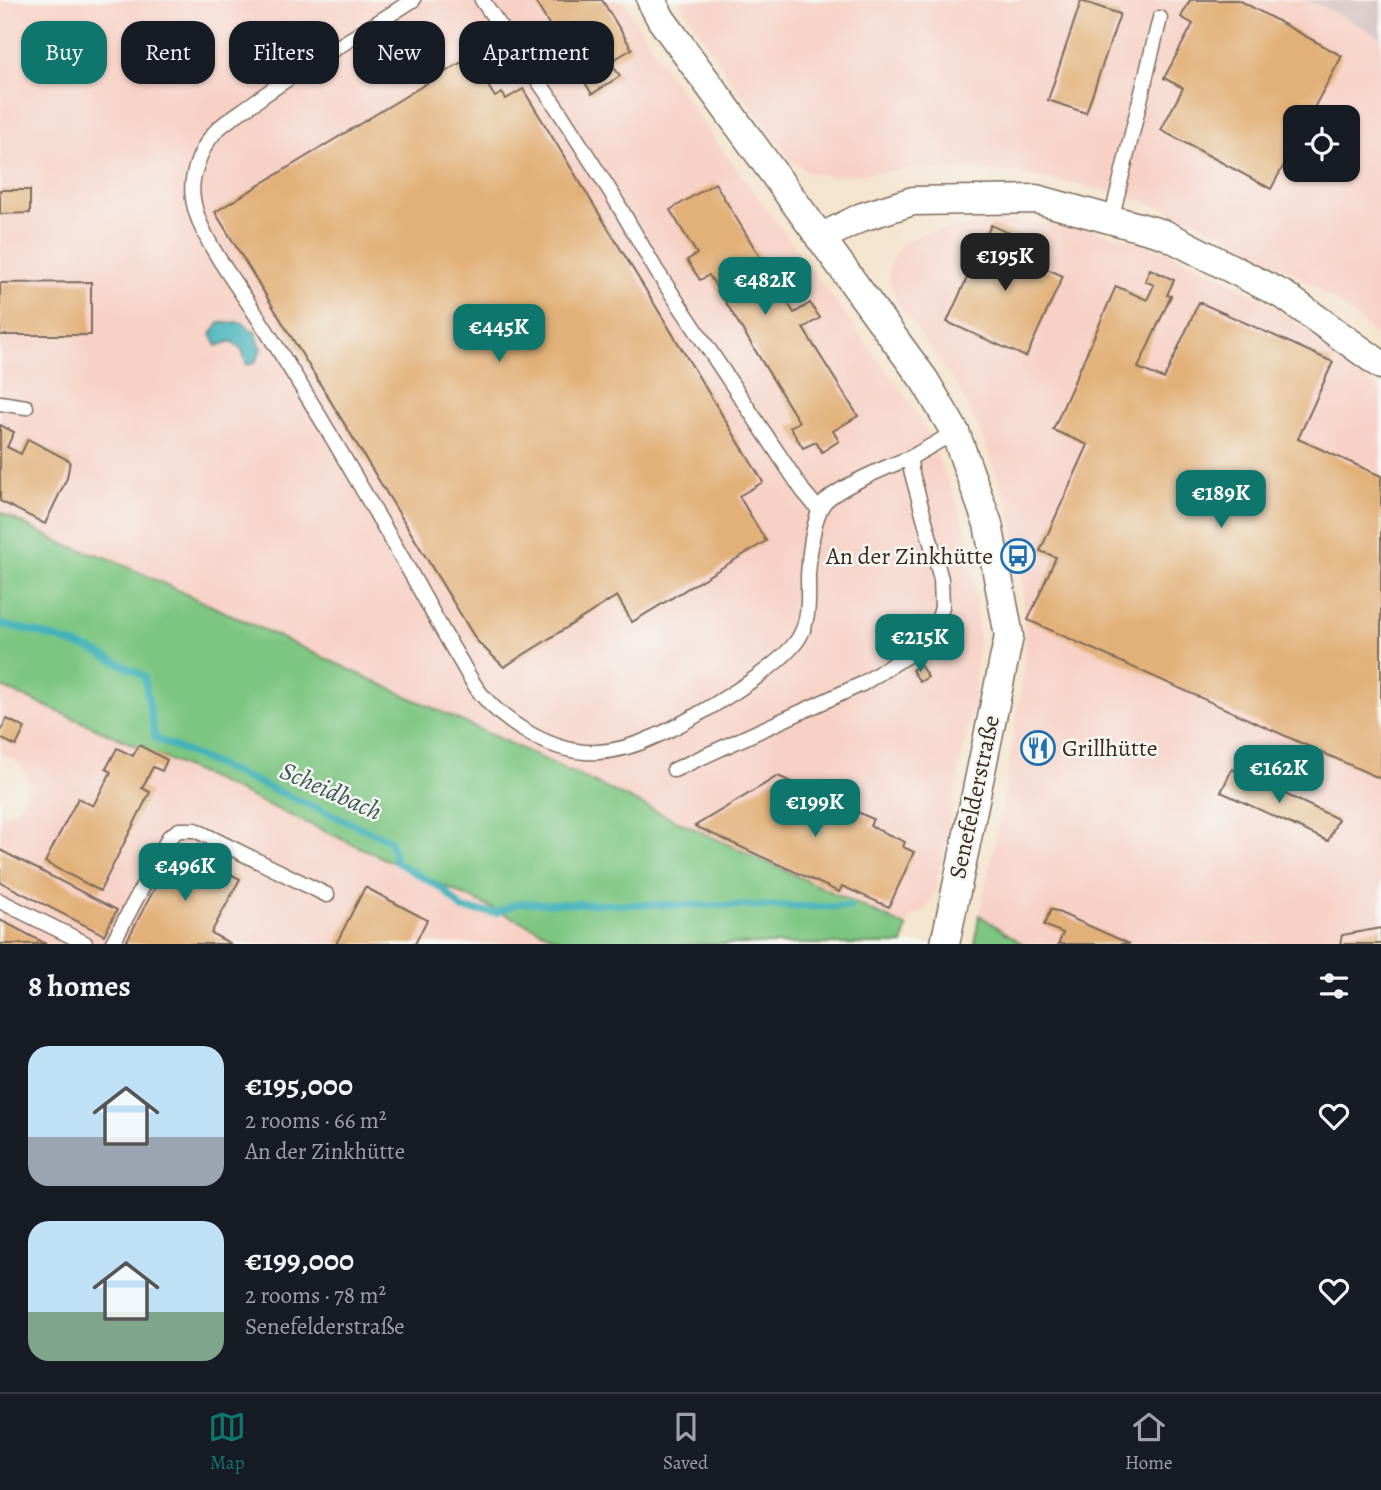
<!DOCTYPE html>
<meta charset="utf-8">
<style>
:root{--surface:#171b24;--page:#20242c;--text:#f1f3f6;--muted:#9ea1a6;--line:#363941;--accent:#0f766e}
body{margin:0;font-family:Alegreya,serif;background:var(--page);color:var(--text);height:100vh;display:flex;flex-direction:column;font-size:26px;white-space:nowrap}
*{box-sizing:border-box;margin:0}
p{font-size:23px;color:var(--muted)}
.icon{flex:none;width:38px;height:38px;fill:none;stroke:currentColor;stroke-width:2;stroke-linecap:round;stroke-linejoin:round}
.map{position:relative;height:944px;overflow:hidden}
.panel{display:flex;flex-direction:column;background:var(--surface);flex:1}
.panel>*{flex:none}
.top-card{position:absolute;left:21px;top:21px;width:700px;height:63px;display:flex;gap:14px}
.tools{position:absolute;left:1283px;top:105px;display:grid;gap:14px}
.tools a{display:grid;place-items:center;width:77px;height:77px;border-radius:14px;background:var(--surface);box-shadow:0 2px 5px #0004;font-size:35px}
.price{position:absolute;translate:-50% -60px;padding:0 16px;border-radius:14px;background:var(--accent);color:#fff;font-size:23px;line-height:46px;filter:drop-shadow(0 2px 4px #0008)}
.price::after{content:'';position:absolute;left:50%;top:42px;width:21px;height:16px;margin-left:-10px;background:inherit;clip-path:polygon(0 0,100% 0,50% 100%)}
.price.on{background:#222;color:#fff}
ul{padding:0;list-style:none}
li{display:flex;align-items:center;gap:21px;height:175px;padding:0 28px}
li span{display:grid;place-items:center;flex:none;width:196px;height:140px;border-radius:21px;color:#555}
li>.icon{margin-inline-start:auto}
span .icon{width:84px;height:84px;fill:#fffc;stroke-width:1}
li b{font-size:30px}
h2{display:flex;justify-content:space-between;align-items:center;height:84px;padding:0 28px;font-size:30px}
.chip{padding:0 24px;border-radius:21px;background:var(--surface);box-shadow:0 2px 5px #0004;font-size:24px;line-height:63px}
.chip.on{background:var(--accent);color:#fff}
.dock{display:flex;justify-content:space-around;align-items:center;height:98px;border-top:2px solid var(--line);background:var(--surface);font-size:19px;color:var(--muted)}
.dock a{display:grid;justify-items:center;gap:4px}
.dock .on{color:var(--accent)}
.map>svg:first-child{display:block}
.built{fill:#f7d1c6;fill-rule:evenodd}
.industrial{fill:#d2bfbf}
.green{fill:#7dc682;stroke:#5c7850;stroke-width:2}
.water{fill:#42b2ba;stroke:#3e6e6c;stroke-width:2}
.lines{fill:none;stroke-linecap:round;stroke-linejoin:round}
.stream{stroke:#42b2ba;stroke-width:7}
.building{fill:#e2b179}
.lane-casing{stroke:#7c6b5c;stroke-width:17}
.street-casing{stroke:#7c6b5c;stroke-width:31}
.lane{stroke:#fff;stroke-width:14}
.street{stroke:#fff;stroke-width:28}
.labels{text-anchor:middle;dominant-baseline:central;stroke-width:5;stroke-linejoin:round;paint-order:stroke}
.poi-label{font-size:24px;fill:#3b2a1e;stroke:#f6f6f2;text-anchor:end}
.street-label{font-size:24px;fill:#3b2a1e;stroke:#f6f6f2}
.water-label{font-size:26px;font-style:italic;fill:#3d5a55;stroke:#f6f6f2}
</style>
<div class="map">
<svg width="1381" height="944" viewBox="0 0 1381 944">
<rect width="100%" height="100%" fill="#f6f6f2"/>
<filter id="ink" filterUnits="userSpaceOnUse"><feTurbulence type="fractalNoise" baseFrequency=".0143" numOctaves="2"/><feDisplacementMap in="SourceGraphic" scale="14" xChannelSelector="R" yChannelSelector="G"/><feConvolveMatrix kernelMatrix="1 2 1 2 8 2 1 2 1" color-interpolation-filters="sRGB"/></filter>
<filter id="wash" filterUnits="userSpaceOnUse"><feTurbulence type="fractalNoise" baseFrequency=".00686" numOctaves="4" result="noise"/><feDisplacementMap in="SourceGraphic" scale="28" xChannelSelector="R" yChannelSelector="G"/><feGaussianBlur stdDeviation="1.57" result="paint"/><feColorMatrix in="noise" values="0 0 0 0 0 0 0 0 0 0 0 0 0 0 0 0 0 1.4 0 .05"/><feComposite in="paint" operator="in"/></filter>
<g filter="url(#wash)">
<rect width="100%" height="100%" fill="#f4e5cf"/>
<g class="built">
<path d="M0 0H623L654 51 701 121 906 397 927 432 957 502 967 535 977 602 978 637 974 699 935 891 931 901 924 911 909 920 907 927 108 558 65 545 0 512Z"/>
<path d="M679 0H1305L1325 7 1381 37V339L1343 307 1293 272 1218 231 1161 207 1107 191 1021 174 970 170 917 169 829 176 807 172 789 158 765 126 728 76ZM1295 117H1348V170H1295Z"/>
<path d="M1030 222 1084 227 1159 248 1233 282 1277 309 1319 338 1381 393V944H1023L979 915 1000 819 1024 672 1025 629 1023 584 1009 507 980 431 957 386 897 302 889 281 891 260 904 242 924 233 977 224Z"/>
<path d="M0 686 194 771 570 944H0V815L10 813 19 806 26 796 28 785 26 773 20 764 11 757 0 754Z"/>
</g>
<path class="industrial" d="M1305 0H1381V37L1325 7Z"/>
<g class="green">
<path d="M0 512 65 545 108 558 907 927 903 944H570L194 771 0 686V599L2 598 0 596Z"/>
<path d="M979 915 1023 944H975Z"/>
</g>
<path class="water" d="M241 322 256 333 261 350 255 363 247 365 242 350 231 341 217 346 211 334 219 323Z"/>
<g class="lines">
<path class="stream" d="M0 624 36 632 95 651 144 676 155 738 390 840 396 862 443 889 462 909 496 913 518 903 850 907"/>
</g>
<g id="blocks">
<g class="building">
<path d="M534 0H602L632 49 610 62 620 76 592 94Z"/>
<path d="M1190 0H1239L1342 56 1309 117H1295V144L1271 189 1161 130 1183 88 1164 78 1193 24 1181 17Z"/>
<path d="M1081 1 1120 14 1086 113 1048 100Z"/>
<path d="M470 57 495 97 502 93 506 99 523 89 763 482 739 496 766 541 632 622 617 596 504 667 477 641 215 212Z"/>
<path d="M715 183 794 313 810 303 820 318 803 328 858 416 833 431 839 441 822 452 816 442 803 448 790 427 799 422 709 275 700 280 687 260 697 254 670 210Z"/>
<path d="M0 190H30V213L0 214Z"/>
<path d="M991 225 1006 232 1032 237 1023 258 1063 276 1026 357 947 322Z"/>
<path d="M1150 269 1174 280 1167 295 1171 296 1138 368 1164 379 1199 302 1333 362 1298 439 1381 476V779L1028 620 1056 557 1040 551 1088 445 1053 430 1116 286 1147 300 1154 285 1145 281Z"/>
<path d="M91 282V335H0V283Z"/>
<path d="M0 425 14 432 7 447 21 454 28 439 70 461 67 478 45 524 0 501Z"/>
<path d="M920 665 928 677 920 682 912 670Z"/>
<path d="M7 719 25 728 16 746 0 738V732Z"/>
<path d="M139 745 167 760 162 771 153 767 142 788 150 792 100 891 45 862 78 798 93 806 111 772 106 769 117 748 133 756Z"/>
<path d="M1232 769 1338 819 1328 841 1221 792Z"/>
<path d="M778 776 873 819 870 826 905 842 903 847 914 852 889 907 842 886 839 892 695 826Z"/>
<path d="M177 846 240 879 211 933 231 944H125Z"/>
<path d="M0 850 117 910 104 935 0 882Z"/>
<path d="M365 887 427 920 415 944H336Z"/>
<path d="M1051 909 1130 944H1058L1063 933 1044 925Z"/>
<path d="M0 920 12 926 46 944H0Z"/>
<path d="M1381 928V944H1340L1342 935Z"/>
</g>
</g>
</g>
<g filter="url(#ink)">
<use href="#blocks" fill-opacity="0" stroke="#7c6b5c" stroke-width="2"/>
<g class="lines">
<g class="lane-casing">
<g id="lane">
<path d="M413 0C361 34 306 64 256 101 244 110 230 118 219 128 205 141 196 162 193 180 186 218 227 271 247 301 302 384 352 471 402 558 422 592 440 628 461 662 467 673 473 684 481 694 507 725 556 755 598 752 617 751 639 744 656 736 689 722 787 665 801 634 810 616 808 595 808 575 809 556 813 517 824 503 836 488 891 465 910 458"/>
<path d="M482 0 557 108 612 194 656 270 803 491 819 510"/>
<path d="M1111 220 1160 18"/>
<path d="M0 403 26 407"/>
<path d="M674 770 862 684 911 653 931 636 936 629 942 607 941 579 911 470 910 458 955 432"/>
<path d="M0 901 85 943"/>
<path d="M112 944 169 837 179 830H195L327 895"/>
</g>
</g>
<g class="street-casing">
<g id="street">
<path d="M651 0 661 19 925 381 955 432 988 524 1009 636 945 944"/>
<path d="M820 238 862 217 913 201 1036 199 1164 234 1285 296 1381 365"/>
</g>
</g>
<use href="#lane" class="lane"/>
<use href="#street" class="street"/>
</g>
</g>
<defs>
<g id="bus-ring" transform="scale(1.75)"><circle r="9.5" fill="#f6f6f2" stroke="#1f6fb2" stroke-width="1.5"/><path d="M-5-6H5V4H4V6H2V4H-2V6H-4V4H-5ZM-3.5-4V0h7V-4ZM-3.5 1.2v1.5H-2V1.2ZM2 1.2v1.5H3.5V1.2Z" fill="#1f6fb2"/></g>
<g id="restaurant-ring" transform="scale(1.75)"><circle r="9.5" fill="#f6f6f2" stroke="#1f6fb2" stroke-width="1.5"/><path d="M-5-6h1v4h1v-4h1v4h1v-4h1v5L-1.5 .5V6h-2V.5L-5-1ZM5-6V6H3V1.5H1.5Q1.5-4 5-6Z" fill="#1f6fb2"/></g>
</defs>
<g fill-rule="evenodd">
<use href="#bus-ring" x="1018" y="556"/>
<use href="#restaurant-ring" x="1038" y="748"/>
</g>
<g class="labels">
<g class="poi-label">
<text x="993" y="556">An der Zinkhütte</text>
<text x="1062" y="748" text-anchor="start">Grillhütte</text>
</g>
<g class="street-label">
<text transform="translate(974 797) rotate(-78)">Senefelderstraße</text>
</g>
<g class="water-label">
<text transform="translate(331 791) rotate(24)">Scheidbach</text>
</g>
</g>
</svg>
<div class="tools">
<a><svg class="icon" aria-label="locate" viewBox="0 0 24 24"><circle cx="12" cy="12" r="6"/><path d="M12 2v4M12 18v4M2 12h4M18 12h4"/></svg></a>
</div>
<b class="price on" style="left:1005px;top:293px">€195K</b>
<b class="price" style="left:765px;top:317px">€482K</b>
<b class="price" style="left:499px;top:364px">€445K</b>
<b class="price" style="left:1221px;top:530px">€189K</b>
<b class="price" style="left:920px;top:674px">€215K</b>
<b class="price" style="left:1279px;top:805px">€162K</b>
<b class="price" style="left:815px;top:839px">€199K</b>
<b class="price" style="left:185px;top:903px">€496K</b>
<div class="top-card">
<a class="chip on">Buy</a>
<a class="chip">Rent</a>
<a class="chip">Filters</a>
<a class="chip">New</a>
<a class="chip">Apartment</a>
</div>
</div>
<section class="panel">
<h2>8 homes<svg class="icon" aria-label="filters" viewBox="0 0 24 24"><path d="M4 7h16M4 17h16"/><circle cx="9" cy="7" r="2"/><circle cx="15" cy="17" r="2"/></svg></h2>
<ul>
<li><span style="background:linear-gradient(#bfe0f5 65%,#9aa5b1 0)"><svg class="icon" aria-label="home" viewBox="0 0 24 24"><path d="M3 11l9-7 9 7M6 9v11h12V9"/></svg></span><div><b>€195,000</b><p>2 rooms · 66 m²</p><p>An der Zinkhütte</p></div><svg class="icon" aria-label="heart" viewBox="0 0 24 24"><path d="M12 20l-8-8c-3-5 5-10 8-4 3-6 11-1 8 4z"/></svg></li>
<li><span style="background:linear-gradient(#bfe0f5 65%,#7fa58c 0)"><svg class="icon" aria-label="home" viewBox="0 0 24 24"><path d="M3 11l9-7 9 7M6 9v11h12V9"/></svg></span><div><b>€199,000</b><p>2 rooms · 78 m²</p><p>Senefelderstraße</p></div><svg class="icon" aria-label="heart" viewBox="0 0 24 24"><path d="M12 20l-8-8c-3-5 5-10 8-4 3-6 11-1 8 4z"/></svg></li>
</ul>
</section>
<nav class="dock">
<a class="on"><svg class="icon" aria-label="map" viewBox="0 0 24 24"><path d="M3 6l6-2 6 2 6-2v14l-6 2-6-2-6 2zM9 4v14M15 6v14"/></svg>Map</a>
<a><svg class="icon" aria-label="saved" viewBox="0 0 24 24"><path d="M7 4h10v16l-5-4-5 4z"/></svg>Saved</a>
<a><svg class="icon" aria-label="home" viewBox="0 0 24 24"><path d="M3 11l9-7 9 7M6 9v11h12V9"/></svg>Home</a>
</nav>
